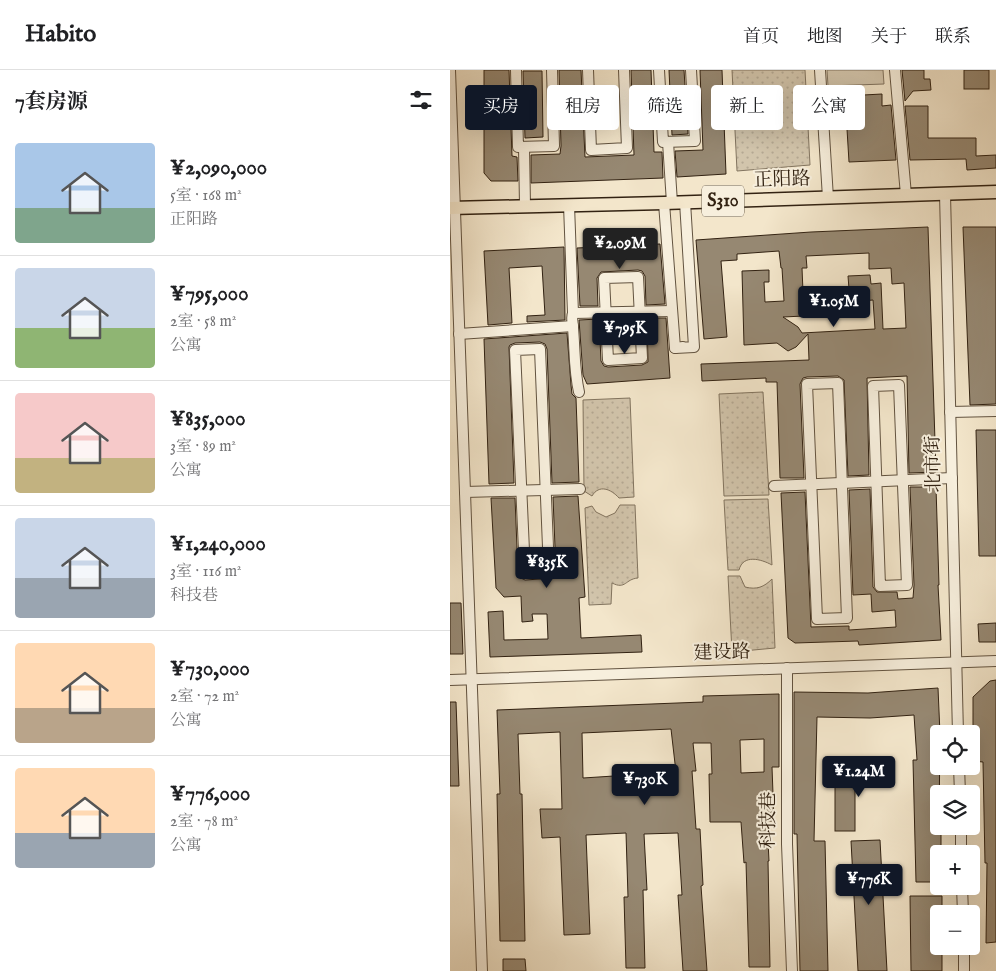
<!DOCTYPE html>
<html lang="zh">
<meta charset="utf-8">
<style>
:root{--surface:#fff;--page:#f2f2f2;--text:#202124;--muted:#757577;--line:#e0e0e0;--accent:#111827}
body{margin:0;font-family:"IM FELL English","Noto Serif SC",serif;background:var(--page);color:var(--text);height:100vh;display:flex;flex-direction:column;font-size:19px;white-space:nowrap}
*{box-sizing:border-box;margin:0}
p{font-size:16px;color:var(--muted)}
.icon{flex:none;width:28px;height:28px;fill:none;stroke:currentColor;stroke-width:2;stroke-linecap:round;stroke-linejoin:round}
.map{position:relative;flex:1;overflow:hidden}
.side{display:flex;flex-direction:column;background:var(--surface);width:450px}
.side>*{flex:none}
.hud{position:absolute;left:15px;top:15px;width:455px;height:45px;display:flex;gap:10px}
.tools{position:absolute;left:480px;top:655px;display:grid;gap:10px}
.tools a{display:grid;place-items:center;width:50px;height:50px;border-radius:5px;background:var(--surface);box-shadow:0 5px 20px #0002;font-size:25px}
.price{position:absolute;translate:-50% -42px;padding:0 11px;border-radius:5px;background:var(--accent);color:#fff;font-size:16px;line-height:32px;filter:drop-shadow(0 1px 2px #0008)}
.price::after{content:'';position:absolute;left:50%;top:30px;width:15px;height:11px;margin-left:-8px;background:inherit;clip-path:polygon(0 0,100% 0,50% 100%)}
.price.on{background:#222;color:#fff}
ul{padding:0;list-style:none}
li{display:flex;align-items:center;gap:15px;height:125px;padding:0 15px}
li+li{border-top:1px solid var(--line)}
li span{display:grid;place-items:center;flex:none;width:140px;height:100px;border-radius:5px;color:#555}
li>.icon{margin-inline-start:auto}
span .icon{width:60px;height:60px;fill:#fffc;stroke-width:1}
li b{font-size:21px}
h2{display:flex;justify-content:space-between;align-items:center;height:60px;padding:0 15px;font-size:21px}
.tag{padding:0 18px;border-radius:5px;background:var(--surface);box-shadow:0 5px 20px #0002;font-size:18px;line-height:45px}
.tag.on{background:var(--accent);color:#fff}
header{display:flex;align-items:center;gap:30px;box-sizing:border-box;height:70px;padding:0 25px;background:var(--surface);border-bottom:1px solid var(--line)}
header strong{font-size:24px}
nav{display:flex;gap:28px;margin-inline-start:auto;font-size:18px}
main{display:flex;flex:1;min-height:0}
.map>svg:first-child{display:block}
.garden{fill:url(#garden-dots);stroke:#82745f}
.pitch{fill:#d2c5ac;stroke:#82745f}
.building{fill:#968872;stroke:#322212;fill-rule:evenodd}
.lines{fill:none;stroke-linecap:round;stroke-linejoin:round}
.minor-casing{stroke:#625340;stroke-width:12}
.major-casing{stroke:#322212;stroke-width:15}
.minor{stroke:#f7efdd;stroke-width:10}
.major{stroke:#f3e6cb;stroke-width:12}
.labels{text-anchor:middle;dominant-baseline:central;stroke-width:4;stroke-linejoin:round;paint-order:stroke}
.shield{fill:#f7efdd;stroke:#6d604f;stroke-width:1}
.shield-label{font-size:18px;font-weight:bold;fill:#322212}
.street-label{font-size:19px;fill:#322212;stroke:#f7efdd}
</style>
<header>
<strong>Habito</strong>
<nav><a>首页</a><a>地图</a><a>关于</a><a>联系</a></nav>
</header>
<main>
<section class="side">
<h2>7套房源<svg class="icon" aria-label="filters" viewBox="0 0 24 24"><path d="M4 7h16M4 17h16"/><circle cx="9" cy="7" r="2"/><circle cx="15" cy="17" r="2"/></svg></h2>
<ul>
<li><span style="background:linear-gradient(#a9c7e8 65%,#7fa58c 0)"><svg class="icon" aria-label="home" viewBox="0 0 24 24"><path d="M3 11l9-7 9 7M6 9v11h12V9"/></svg></span><div><b>¥2,090,000</b><p>5室 · 168 m²</p><p>正阳路</p></div></li>
<li><span style="background:linear-gradient(#c9d6e8 60%,#8fb573 0)"><svg class="icon" aria-label="home" viewBox="0 0 24 24"><path d="M3 11l9-7 9 7M6 9v11h12V9"/></svg></span><div><b>¥795,000</b><p>2室 · 58 m²</p><p>公寓</p></div></li>
<li><span style="background:linear-gradient(#f6c9c9 65%,#c2b280 0)"><svg class="icon" aria-label="home" viewBox="0 0 24 24"><path d="M3 11l9-7 9 7M6 9v11h12V9"/></svg></span><div><b>¥835,000</b><p>3室 · 89 m²</p><p>公寓</p></div></li>
<li><span style="background:linear-gradient(#c9d6e8 60%,#9aa5b1 0)"><svg class="icon" aria-label="home" viewBox="0 0 24 24"><path d="M3 11l9-7 9 7M6 9v11h12V9"/></svg></span><div><b>¥1,240,000</b><p>3室 · 116 m²</p><p>科技巷</p></div></li>
<li><span style="background:linear-gradient(#ffd9b3 65%,#b9a48a 0)"><svg class="icon" aria-label="home" viewBox="0 0 24 24"><path d="M3 11l9-7 9 7M6 9v11h12V9"/></svg></span><div><b>¥730,000</b><p>2室 · 72 m²</p><p>公寓</p></div></li>
<li><span style="background:linear-gradient(#ffd9b3 65%,#9aa5b1 0)"><svg class="icon" aria-label="home" viewBox="0 0 24 24"><path d="M3 11l9-7 9 7M6 9v11h12V9"/></svg></span><div><b>¥776,000</b><p>2室 · 78 m²</p><p>公寓</p></div></li>
</ul>
</section>
<div class="map">
<svg width="546" height="901" viewBox="0 0 546 901">
<defs>
<pattern id="garden-dots" width="8" height="8" patternUnits="userSpaceOnUse" patternTransform="scale(1.25)"><rect width="8" height="8" fill="#d2c5ac"/><path d="M2 2h.1M6 6h.1" fill="none" stroke="#b5a993" stroke-width="1.8" stroke-linecap="round"/></pattern>
</defs>
<rect width="100%" height="100%" fill="#f3e6cb"/>
<filter id="stains"><feTurbulence type="fractalNoise" baseFrequency=".004" numOctaves="4"/><feColorMatrix values="0 0 0 0 .2 0 0 0 0 .09 0 0 0 0 .02 0 0 0 .5 -.17"/></filter>
<radialGradient id="worn" r=".72"><stop offset=".6" stop-color="#630" stop-opacity="0"/><stop offset="1" stop-color="#630" stop-opacity=".3"/></radialGradient>
<g class="garden">
<path d="M282 0H355L360 95 287 101Z"/>
<path d="M313 322 319 425 274 426 269 324Z"/>
<path d="M180 328 184 427 169 428C161 419 149 414 142 426L134 421 133 330Z"/>
<path d="M318 429 322 495C311 489 293 484 289 500H278L274 430Z"/>
<path d="M170 435H185L188 508C175 509 176 520 162 513L161 534 139 535 135 438 142 436 146 442 156 447 165 443Z"/>
<path d="M278 506H290L295 517C307 520 314 517 322 509L325 578 282 582Z"/>
</g>
<path class="pitch" d="M377 0H433L434 14 378 16Z"/>
<g class="building">
<path d="M34 0H59L62 86 67 87 68 111H41L34 103Z"/>
<path d="M109 0H131L135 87 184 85 181 0H201L204 82H212L213 108 81 113V85L110 84 111 76Z"/>
<path d="M219 0H234L238 64 222 65Z"/>
<path d="M250 0H272L276 104 227 107 225 81 253 80Z"/>
<path d="M452 0H474V9H480L481 20 463 21 455 31Z"/>
<rect x="514" y="0" width="25" height="19"/>
<path d="M73 1H92L93 67 75 68Z"/>
<path d="M432 24V36L441 35 446 90 399 92 395 26Z"/>
<path d="M455 36H478V68H526V86L546 85V98L517 100 516 89 460 90Z"/>
<path d="M478 157 486 402 459 403 457 306 417 308 419 405 398 406 394 310 388 306 357 307 353 308 350 314 354 408H330L327 312H316V308L252 311 251 294 359 290 358 264 346 277 338 281 327 273 294 275 292 201 319 200V212H314L315 232 334 231 332 198H331L329 181 287 184V190L271 191 277 267 254 269 246 170 361 162ZM419 183V199L441 198 442 214 454 213 456 258 433 259 431 213 421 214 420 205 398 206 400 232 423 230 425 259 352 263 348 257 333 247 354 246 352 198H357L356 186Z"/>
<path d="M513 157H546V334L520 335Z"/>
<path d="M210 174 215 234 196 235 195 206 192 201 188 200 151 202 147 208 148 236H130L127 178Z"/>
<path d="M114 177 115 250 77 252V246L95 245 92 196 59 198 62 253 38 255 34 181Z"/>
<path d="M197 248H216L220 308 137 314 133 305 129 250 149 249 151 291 154 296 158 297 192 295 198 292Z"/>
<path d="M117 263 121 315 122 324 126 328 129 412 102 413 97 279 95 274 90 272 65 273 60 275 59 277 64 413 39 414 34 269Z"/>
<path d="M526 360H546V486H529Z"/>
<path d="M460 417H486L489 515H488L491 570 409 575 408 571 345 573 338 568 331 423 355 422 361 557 399 556V560L446 557 445 540 422 542 421 524 403 525 399 420 420 419 423 517 427 522H447L448 529 463 528 464 515Z"/>
<path d="M128 426 135 527 129 528 131 568 191 565 192 582 40 587 38 542 53 541 54 570 98 569 97 544H82L83 551 72 552 71 526 54 527 46 518 41 428H65L68 503 71 508 75 510 105 508 106 502 103 427Z"/>
<path d="M0 533H11L13 584H0Z"/>
<path d="M546 553V572H529L528 554Z"/>
<path d="M546 610V872L536 873 537 793H535L533 692 523 691V627L540 611Z"/>
<path d="M488 618 490 664 489 756H491V784H489V812H466L463 690H467L464 645 420 648 367 647 364 771H375L378 901H350L347 764H344V622L418 623Z"/>
<path d="M329 624V697H322L324 751H317L319 791H318L320 897H299L296 792 294 793 291 752H260L259 704H262L261 673H243L246 701H242L246 759H250L253 815 251 816 257 901H233L228 825H232L228 763 194 764 197 820H193L195 898H176L174 827H178L176 763 136 765 140 864 114 865 110 767 92 768 90 739H112L110 662 68 664 70 724H72L75 871H50L47 724H50L47 640 253 632V626ZM221 659 226 702 133 708 132 663ZM314 669V702L291 703 290 670Z"/>
<path d="M0 632H6L9 716H0Z"/>
<rect x="385" y="692" width="20" height="69"/>
<path d="M430 770 437 901H408L401 771Z"/>
<path d="M460 826H492V844H489V876H492V901H461Z"/>
<path d="M53 889H75L76 901H53Z"/>
</g>
<g class="lines">
<g class="minor-casing">
<g id="minor">
<path d="M0 0 32 901"/>
<path d="M66 0 68 77 104 76 102 0"/>
<path d="M138 0 141 80 177 78 174 0"/>
<path d="M209 0 213 72 245 71 241 0"/>
<path d="M370 0 378 128"/>
<path d="M445 0 456 125"/>
<path d="M218 72 222 133"/>
<path d="M74 77 75 136"/>
<path d="M495 124 508 664"/>
<path d="M214 133 225 278"/>
<path d="M119 135 123 243C121 248 123 252 123 258 125 280 124 300 129 322"/>
<path d="M188 207 192 288 158 290 154 208Z"/>
<path d="M123 243 222 241"/>
<path d="M9 264 123 256"/>
<path d="M233 277 225 278 244 277 235 132"/>
<path d="M90 279 99 502 75 503 65 280Z"/>
<path d="M388 313 397 548 367 549 357 314Z"/>
<path d="M449 315 457 515 430 516 423 316Z"/>
<path d="M500 342 546 341"/>
<path d="M324 416 502 408"/>
<path d="M15 422 130 419"/>
<path d="M337 598V774L342 901"/>
<path d="M0 610 546 591"/>
<path d="M509 696 510 724"/>
<path d="M511 756V784"/>
<path d="M512 816 513 844"/>
<path d="M514 876V901"/>
</g>
</g>
<g class="major-casing">
<path id="major" d="M0 138 214 133 546 122"/>
</g>
<use href="#minor" class="minor"/>
<use href="#major" class="major"/>
</g>
<g class="labels">
<rect class="shield" x="252" y="115.5" width="42" height="31" rx="4"/>
<g class="shield-label">
<text x="273" y="131">S310</text>
</g>
<g class="street-label">
<text transform="translate(332 110) rotate(-2)">正阳路</text>
<text transform="translate(484 394) rotate(-91)">北市街</text>
<text transform="translate(272 583) rotate(-2)">建设路</text>
<text transform="translate(319 750) rotate(-90)">科技巷</text>
</g>
</g>
<rect width="100%" height="100%" filter="url(#stains)"/>
<rect width="100%" height="100%" fill="url(#worn)"/>
</svg>
<div class="tools">
<a><svg class="icon" aria-label="locate" viewBox="0 0 24 24"><circle cx="12" cy="12" r="6"/><path d="M12 2v4M12 18v4M2 12h4M18 12h4"/></svg></a>
<a><svg class="icon" aria-label="layers" viewBox="0 0 24 24"><path d="M12 4l9 5-9 5-9-5zM3 14l9 5 9-5"/></svg></a>
<a>+</a>
<a>−</a>
</div>
<b class="price on" style="left:170px;top:200px">¥2.09M</b>
<b class="price" style="left:384px;top:258px">¥1.05M</b>
<b class="price" style="left:175px;top:285px">¥795K</b>
<b class="price" style="left:97px;top:519px">¥835K</b>
<b class="price" style="left:409px;top:728px">¥1.24M</b>
<b class="price" style="left:195px;top:736px">¥730K</b>
<b class="price" style="left:419px;top:836px">¥776K</b>
<div class="hud">
<a class="tag on">买房</a>
<a class="tag">租房</a>
<a class="tag">筛选</a>
<a class="tag">新上</a>
<a class="tag">公寓</a>
</div>
</div>
</main>
